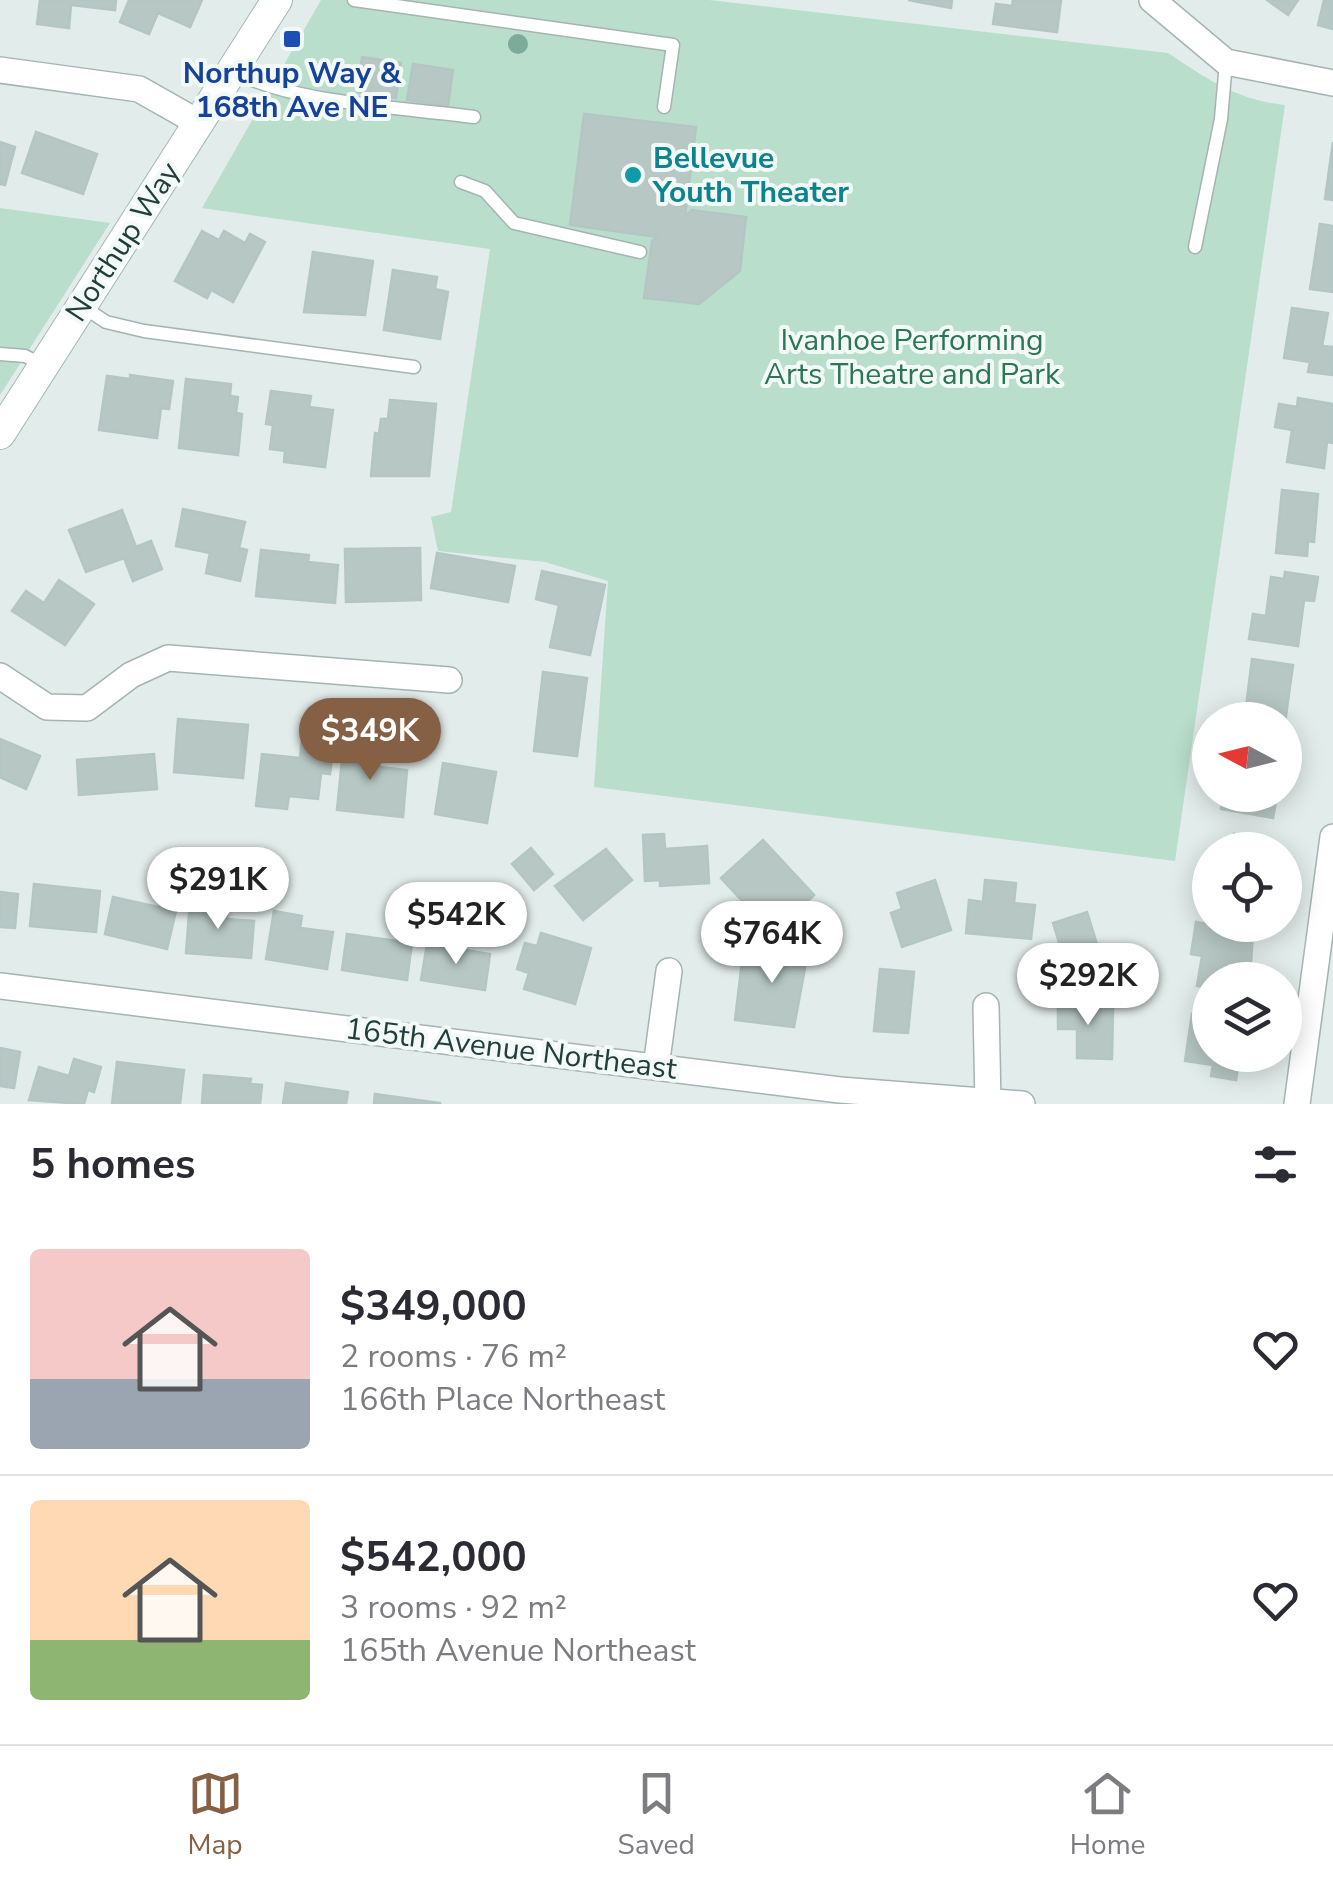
<!DOCTYPE html>
<meta charset="utf-8">
<style>
:root{--surface:#fff;--page:#f2f2f3;--text:#2b2b33;--muted:#7c7c81;--line:#e1e1e2;--accent:#856044}
body{margin:0;font-family:"Nunito Sans",sans-serif;background:var(--page);color:var(--text);height:100vh;display:flex;flex-direction:column;font-size:38px;white-space:nowrap}
*{box-sizing:border-box;margin:0}
p{font-size:32px;color:var(--muted)}
.icon{flex:none;width:55px;height:55px;fill:none;stroke:currentColor;stroke-width:2;stroke-linecap:round;stroke-linejoin:round}
.map{position:relative;height:1104px;overflow:hidden}
.details{display:flex;flex-direction:column;background:var(--surface);flex:1}
.details>*{flex:none}
.needle{width:65px;rotate:277deg}
.buttons{position:absolute;left:1192px;top:702px;display:grid;gap:20px}
.buttons a{display:grid;place-items:center;width:110px;height:110px;border-radius:50%;background:var(--surface);box-shadow:0 5px 25px #0003;font-size:50px}
.price{position:absolute;translate:-50% -85px;padding:0 22px;border-radius:35px;background:#fff;color:#222;font-size:32px;line-height:65px;filter:drop-shadow(0 2px 5px #0008)}
.price::after{content:'';position:absolute;left:50%;top:60px;width:30px;height:22px;margin-left:-15px;background:inherit;clip-path:polygon(0 0,100% 0,50% 100%)}
.price.selected{background:var(--accent);color:#fff}
ul{padding:0;list-style:none}
li{display:flex;align-items:center;gap:30px;height:250px;padding:0 30px}
li+li{border-top:2px solid var(--line)}
li span{display:grid;place-items:center;flex:none;width:280px;height:200px;border-radius:10px;color:#555}
li>.icon{margin-inline-start:auto}
span .icon{width:120px;height:120px;fill:#fffc;stroke-width:1}
li b{font-size:42px}
h2{display:flex;justify-content:space-between;align-items:center;height:120px;padding:0 30px;font-size:42px}
.tab-bar{display:flex;justify-content:space-around;align-items:center;height:140px;border-top:2px solid var(--line);background:var(--surface);font-size:28px;color:var(--muted)}
.tab-bar a{display:grid;justify-items:center;gap:5px}
.tab-bar .selected{color:var(--accent)}
.map>svg:first-child{display:block}
.green{fill:#badecc}
.building{fill:#b7c7c4;stroke:#b4c6c3;stroke-width:2.5}
.lines{fill:none;stroke-linecap:round;stroke-linejoin:round}
.lane-casing{stroke:#a4b4b2;stroke-width:15}
.street-casing{stroke:#a4b4b2;stroke-width:28}
.secondary-casing{stroke:#a0b8b5;stroke-width:32}
.lane{stroke:#fff;stroke-width:12}
.street{stroke:#fff;stroke-width:25}
.secondary{stroke:#fff;stroke-width:30}
.tree{fill:#7dab9a}
.transit-dot{fill:#1a4fb4;stroke:#f2f9f7;stroke-width:4}
.culture-dot{fill:#0f9aa8;stroke:#f2f9f7;stroke-width:4}
.labels{text-anchor:middle;dominant-baseline:central;stroke-width:8;stroke-linejoin:round;paint-order:stroke}
.transit-label{font-size:30px;font-weight:bold;fill:#164399;stroke:#f2f9f7}
.culture-label{font-size:30px;font-weight:bold;fill:#0d838f;stroke:#f2f9f7;text-anchor:start}
.street-label{font-size:30px;fill:#213e3c;stroke:#f2f9f7}
.park-label{font-size:30px;fill:#2b7558;stroke:#f2f9f7}
</style>
<div class="map">
<svg width="1333" height="1104" viewBox="0 0 1333 1104">
<rect width="100%" height="100%" fill="#e2ecea"/>
<g class="green">
<path d="M321 0H709L1168 53C1207 79 1237 100 1285 105L1175 861 594 787 608 581 545 562 438 551 431 517 451 512 490 249 202 208Z"/>
<path d="M0 208 110 223 0 395Z"/>
</g>
<g class="building">
<path d="M40 0H116L115 10 71 5 69 28 37 24Z"/>
<path d="M129 0H202L190 27 158 13 149 34 120 22Z"/>
<path d="M908 0H952L951 8Z"/>
<path d="M1013 0H1061L1057 32 993 24 996 4 1012 6Z"/>
<path d="M1267 0H1298L1288 15Z"/>
<path d="M1324 0H1333V29L1318 25Z"/>
<path d="M362 57 401 63 396 98 357 92Z"/>
<path d="M413 64 453 70 448 106 407 100Z"/>
<path d="M584 114 696 127 685 216 692 210 746 217 740 271 699 304 644 298 652 241 657 237 570 225Z"/>
<path d="M36 132 97 154 83 194 22 173Z"/>
<path d="M0 142 15 147 5 185 0 184Z"/>
<path d="M1333 142V200L1325 199Z"/>
<path d="M1320 224 1333 226V292L1310 289Z"/>
<path d="M202 231 219 240 224 231 245 243 250 234 265 242 233 302 211 290 207 298 175 281Z"/>
<path d="M313 252 373 261 365 315 304 312Z"/>
<path d="M393 270 437 277 435 289 448 292 440 339 384 330Z"/>
<path d="M1292 308 1328 313 1322 346 1333 347V375L1308 372 1310 362 1284 358Z"/>
<path d="M130 375 173 381 169 409 161 408 157 438 99 430 107 376 130 379Z"/>
<path d="M186 379 231 384 230 396 238 397 236 413 242 414 238 455 179 448Z"/>
<path d="M271 391 311 396 309 407 333 410 325 467 284 462 285 451 270 449 273 425 266 424Z"/>
<path d="M1298 398 1333 404V443L1327 442 1324 468 1287 462 1292 430 1275 427 1279 404 1297 407Z"/>
<path d="M390 400 436 404 429 476H371L375 433 379 434 381 419H388Z"/>
<path d="M1282 490 1318 494 1314 542 1308 541 1307 556 1276 553Z"/>
<path d="M183 509 245 522 239 548 247 550 240 581 206 573 210 553 176 546Z"/>
<path d="M122 510 136 547 151 541 162 569 133 581 124 558 86 572 69 530Z"/>
<path d="M420 548 421 600 346 602 345 549Z"/>
<path d="M261 550 309 555 308 562 338 565 335 603 256 596Z"/>
<path d="M437 553 515 566 508 602 431 588Z"/>
<path d="M542 571 605 585 590 655 550 647 559 605 536 599Z"/>
<path d="M1285 572 1318 577 1314 601 1304 600 1298 646 1249 639 1253 614 1266 616 1271 577 1284 579Z"/>
<path d="M59 580 94 604 65 645 12 611 26 591 44 603Z"/>
<path d="M1252 659 1293 665 1285 723 1250 720 1251 708 1246 707Z"/>
<path d="M543 672 587 678 577 756 534 751Z"/>
<path d="M178 719 248 725 243 778 174 772Z"/>
<path d="M0 739 40 756 26 789 0 777Z"/>
<path d="M302 739 334 742 330 774 321 773 318 799 289 796 287 809 256 806 262 754 300 758Z"/>
<path d="M344 740 373 743 371 766 407 770 403 817 337 810Z"/>
<path d="M154 754 157 789 79 795 77 760Z"/>
<path d="M443 763 496 772 487 823 435 814Z"/>
<path d="M1223 795H1277L1273 818 1221 809Z"/>
<path d="M664 834 665 849 707 846 709 883 660 886V880L645 881 643 835Z"/>
<path d="M1234 834 1270 839 1269 850H1231Z"/>
<path d="M763 840 814 895 773 934 721 878Z"/>
<path d="M531 848 553 874 534 890 512 864Z"/>
<path d="M606 849 632 880 583 920 555 886Z"/>
<path d="M935 880 951 930 902 947 891 913 902 909 897 893Z"/>
<path d="M985 880 1016 883 1014 903 1035 905 1031 939 966 933 969 900 983 902Z"/>
<path d="M34 884 100 891 96 932 30 926Z"/>
<path d="M0 892 18 894 15 928 0 927Z"/>
<path d="M113 897 176 911 167 949 105 934Z"/>
<path d="M190 901 228 903 227 919 254 921 251 958 186 953Z"/>
<path d="M274 911 302 916 300 928 333 932 327 969 266 959Z"/>
<path d="M1087 912 1106 973 1072 984 1053 923Z"/>
<path d="M1196 922 1253 932 1250 980H1210V988L1197 986 1202 956 1191 954Z"/>
<path d="M541 933 591 948 575 1004 524 989 529 973 517 969 525 943 537 946Z"/>
<path d="M347 934 412 943 407 980 342 970Z"/>
<path d="M777 943 809 947 794 1027 735 1020 743 953 776 957Z"/>
<path d="M427 944 490 954 485 990 421 980Z"/>
<path d="M880 969 914 972 908 1033 874 1031Z"/>
<path d="M1058 999 1084 1000V1008H1113L1112 1059 1077 1058V1029H1058Z"/>
<path d="M1192 1014 1210 1017V1055H1240L1236 1080 1211 1076 1213 1065 1185 1061Z"/>
<path d="M0 1048 20 1052 14 1088 0 1086Z"/>
<path d="M74 1059 101 1067 94 1092 88 1090 84 1104 29 1100 39 1067 69 1076Z"/>
<path d="M117 1062 184 1070 180 1104H112Z"/>
<path d="M204 1075 251 1079 250 1084 262 1085 260 1104H202Z"/>
<path d="M286 1083 348 1092 346 1104H283Z"/>
<path d="M375 1094 440 1103V1104H374Z"/>
</g>
<g class="lines">
<g class="lane-casing">
<g id="lane">
<path d="M354 0 673 45 664 107"/>
<path d="M234 71C288 103 409 108 474 117"/>
<path d="M461 182 485 191 514 223 640 252"/>
<path d="M1195 247 1221 119 1226 62"/>
<path d="M82 306 106 322 144 331 414 367"/>
<path d="M0 354 25 356 43 365"/>
</g>
</g>
<g class="street-casing">
<g id="street">
<path d="M1152 0 1226 62 1333 83"/>
<path d="M0 70 139 89 199 123"/>
<path d="M0 676 47 707 87 708 131 675 168 658 449 680"/>
<path d="M0 986 840 1090 1022 1104"/>
<path d="M986 1006 988 1104"/>
<path d="M656 1067 669 971"/>
<path d="M1297 1104 1333 837"/>
</g>
</g>
<g class="secondary-casing">
<path id="secondary" d="M0 434 277 0"/>
</g>
<use href="#lane" class="lane"/>
<use href="#street" class="street"/>
<use href="#secondary" class="secondary"/>
</g>
<circle class="tree" cx="518" cy="44" r="10"/>
<rect class="transit-dot" x="282" y="29" width="20" height="20" rx="5"/>
<circle class="culture-dot" cx="633" cy="175" r="10"/>
<g class="labels">
<g class="transit-label">
<text x="292" y="73">Northup Way &amp;<tspan x="292" dy="34">168th Ave NE</tspan></text>
</g>
<g class="culture-label">
<text x="653" y="158">Bellevue<tspan x="653" dy="34">Youth Theater</tspan></text>
</g>
<g class="street-label">
<text transform="translate(123 242) rotate(-57)">Northup Way</text>
<text transform="translate(511 1049) rotate(7)">165th Avenue Northeast</text>
</g>
<g class="park-label">
<text x="912" y="340">Ivanhoe Performing<tspan x="912" dy="34">Arts Theatre and Park</tspan></text>
</g>
</g>
</svg>
<div class="buttons">
<a><svg class="needle" viewBox="-14 -14 28 28"><path d="M0-13l5 13h-10z" fill="#e53935"/><path d="M0 13l5-13h-10z" fill="#7c7c81"/></svg></a>
<a><svg class="icon" aria-label="locate" viewBox="0 0 24 24"><circle cx="12" cy="12" r="6"/><path d="M12 2v4M12 18v4M2 12h4M18 12h4"/></svg></a>
<a><svg class="icon" aria-label="layers" viewBox="0 0 24 24"><path d="M12 4l9 5-9 5-9-5zM3 14l9 5 9-5"/></svg></a>
</div>
<b class="price selected" style="left:370px;top:783px">$349K</b>
<b class="price" style="left:218px;top:932px">$291K</b>
<b class="price" style="left:456px;top:967px">$542K</b>
<b class="price" style="left:772px;top:986px">$764K</b>
<b class="price" style="left:1088px;top:1028px">$292K</b>
</div>
<section class="details">
<h2>5 homes<svg class="icon" aria-label="filters" viewBox="0 0 24 24"><path d="M4 7h16M4 17h16"/><circle cx="9" cy="7" r="2"/><circle cx="15" cy="17" r="2"/></svg></h2>
<ul>
<li><span style="background:linear-gradient(#f6c9c9 65%,#9aa5b1 0)"><svg class="icon" aria-label="home" viewBox="0 0 24 24"><path d="M3 11l9-7 9 7M6 9v11h12V9"/></svg></span><div><b>$349,000</b><p>2 rooms · 76 m²</p><p>166th Place Northeast</p></div><svg class="icon" aria-label="heart" viewBox="0 0 24 24"><path d="M12 20l-8-8c-3-5 5-10 8-4 3-6 11-1 8 4z"/></svg></li>
<li><span style="background:linear-gradient(#ffd9b3 70%,#8fb573 0)"><svg class="icon" aria-label="home" viewBox="0 0 24 24"><path d="M3 11l9-7 9 7M6 9v11h12V9"/></svg></span><div><b>$542,000</b><p>3 rooms · 92 m²</p><p>165th Avenue Northeast</p></div><svg class="icon" aria-label="heart" viewBox="0 0 24 24"><path d="M12 20l-8-8c-3-5 5-10 8-4 3-6 11-1 8 4z"/></svg></li>
</ul>
</section>
<nav class="tab-bar">
<a class="selected"><svg class="icon" aria-label="map" viewBox="0 0 24 24"><path d="M3 6l6-2 6 2 6-2v14l-6 2-6-2-6 2zM9 4v14M15 6v14"/></svg>Map</a>
<a><svg class="icon" aria-label="saved" viewBox="0 0 24 24"><path d="M7 4h10v16l-5-4-5 4z"/></svg>Saved</a>
<a><svg class="icon" aria-label="home" viewBox="0 0 24 24"><path d="M3 11l9-7 9 7M6 9v11h12V9"/></svg>Home</a>
</nav>
